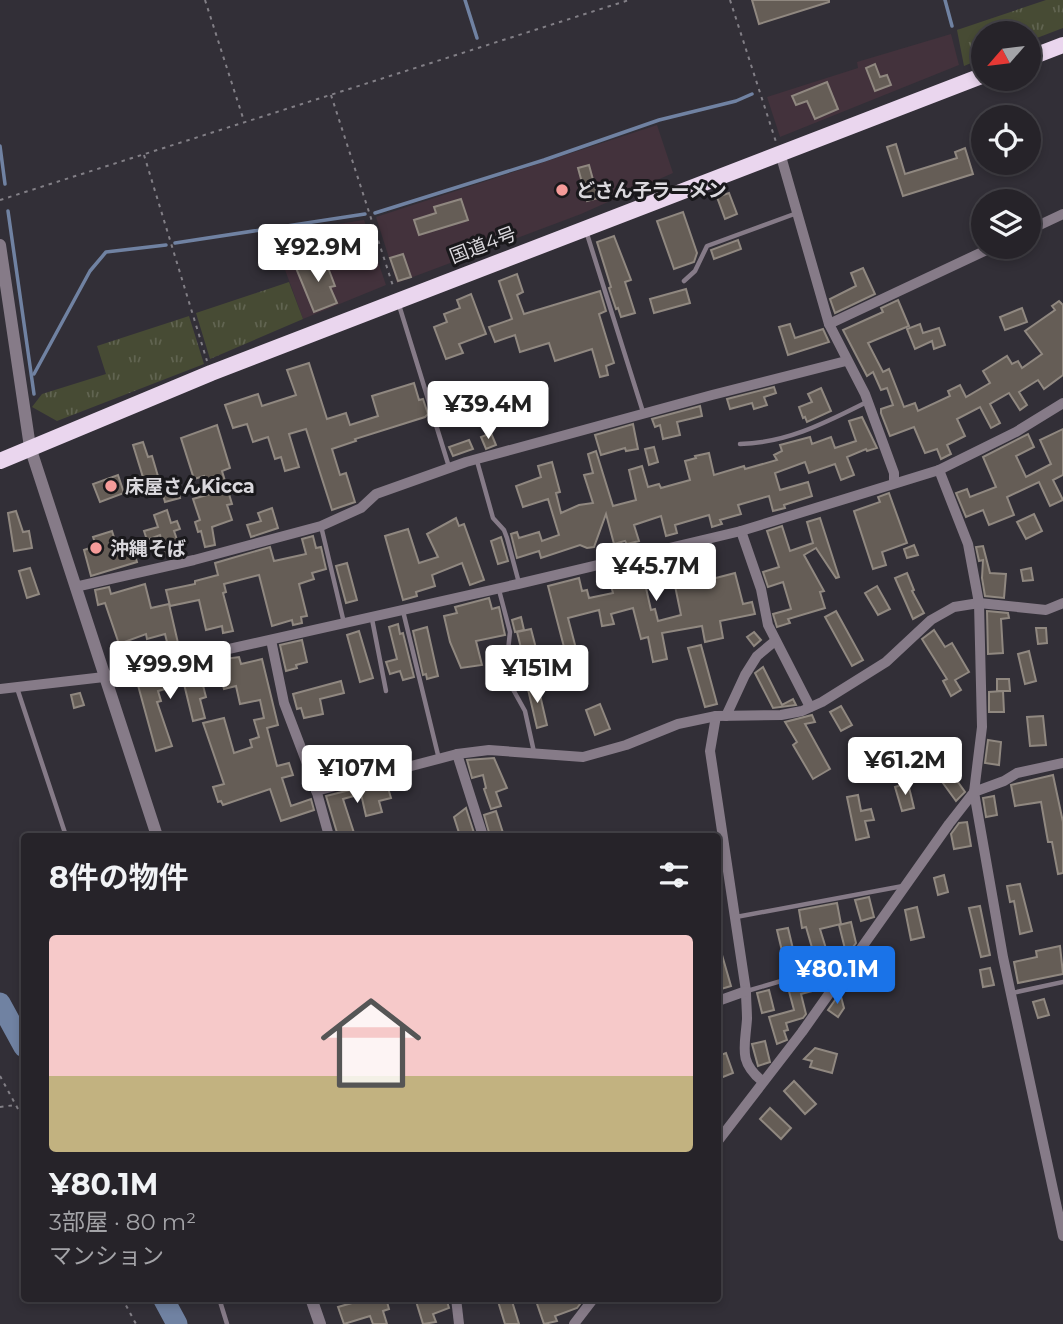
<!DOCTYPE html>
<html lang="ja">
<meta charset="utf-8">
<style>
:root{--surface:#262329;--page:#2e2b31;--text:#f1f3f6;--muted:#a4a4a8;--line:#424046;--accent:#1a73e8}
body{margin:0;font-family:Montserrat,"Noto Sans JP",sans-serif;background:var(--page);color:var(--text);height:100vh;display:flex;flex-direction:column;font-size:26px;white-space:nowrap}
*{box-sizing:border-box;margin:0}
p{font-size:23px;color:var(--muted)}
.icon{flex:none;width:38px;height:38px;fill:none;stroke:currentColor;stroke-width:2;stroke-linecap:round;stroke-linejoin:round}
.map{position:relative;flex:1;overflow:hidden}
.side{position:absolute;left:21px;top:833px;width:700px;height:469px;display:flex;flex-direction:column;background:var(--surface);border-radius:7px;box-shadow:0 4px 10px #0003,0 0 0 2px var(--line)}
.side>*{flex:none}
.needle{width:46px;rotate:242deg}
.buttons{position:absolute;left:971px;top:21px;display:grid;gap:14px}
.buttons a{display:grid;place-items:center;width:70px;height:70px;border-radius:50%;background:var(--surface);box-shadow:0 4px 10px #0003,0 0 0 2px var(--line);font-size:35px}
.price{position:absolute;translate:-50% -60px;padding:0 16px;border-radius:7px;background:#fff;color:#222;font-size:23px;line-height:46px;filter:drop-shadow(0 2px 4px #0008)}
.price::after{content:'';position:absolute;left:50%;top:42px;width:21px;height:16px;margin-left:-10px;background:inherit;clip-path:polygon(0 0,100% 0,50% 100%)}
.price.active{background:var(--accent);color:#fff}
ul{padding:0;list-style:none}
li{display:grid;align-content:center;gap:14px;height:371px;padding:0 28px}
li+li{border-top:2px solid var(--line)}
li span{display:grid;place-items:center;height:217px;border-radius:7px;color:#555}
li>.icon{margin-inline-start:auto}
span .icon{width:126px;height:126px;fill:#fffc;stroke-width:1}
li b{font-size:30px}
h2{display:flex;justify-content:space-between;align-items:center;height:84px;padding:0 28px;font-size:30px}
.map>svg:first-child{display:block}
.commercial{fill:#43323c}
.grass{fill:url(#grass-tufts)}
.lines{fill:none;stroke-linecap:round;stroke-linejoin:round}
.stream{stroke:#7082a2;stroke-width:3.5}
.river{stroke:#7082a2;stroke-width:21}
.building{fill:#655d56;stroke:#908880;stroke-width:2;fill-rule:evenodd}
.path{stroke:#827f86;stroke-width:2;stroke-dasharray:3.5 5;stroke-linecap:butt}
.service{stroke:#867b88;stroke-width:4.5}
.minor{stroke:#867b88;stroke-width:10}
.tertiary{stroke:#867b88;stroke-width:12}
.trunk{stroke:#ead6ee;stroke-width:16}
.poi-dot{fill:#f59b99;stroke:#19181b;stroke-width:2.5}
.labels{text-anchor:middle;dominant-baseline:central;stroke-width:6;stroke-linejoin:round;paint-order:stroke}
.poi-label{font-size:19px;font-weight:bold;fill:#dad8dd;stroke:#19181b;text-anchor:start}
.street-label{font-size:19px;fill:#dad8dd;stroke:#19181b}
</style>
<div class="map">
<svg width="1063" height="1324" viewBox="0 0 1063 1324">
<defs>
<pattern id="grass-tufts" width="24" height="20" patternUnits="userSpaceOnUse" patternTransform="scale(1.75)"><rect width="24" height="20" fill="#474b34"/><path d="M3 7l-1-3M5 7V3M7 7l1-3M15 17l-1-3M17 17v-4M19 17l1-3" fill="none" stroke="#616451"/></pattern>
</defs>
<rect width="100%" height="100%" fill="#322f37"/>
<g class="commercial">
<path d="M951 34 959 65 780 137 767 97 858 68 857 62Z"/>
<path d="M657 125 673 173 581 214 397 283 376 217Z"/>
<path d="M364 220 386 285 303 319 272 234Z"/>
</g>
<g class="grass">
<path d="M1046 0H1063V28L1029 41V33H984L983 58 964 66 957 30Z"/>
<path d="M289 282 303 319 210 359 196 313Z"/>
<path d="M189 316 204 364 57 421 32 407 42 394 106 374 97 346Z"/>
</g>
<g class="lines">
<g class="stream">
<path d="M465 0 477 38"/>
<path d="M945 0 952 26"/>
<path d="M0 146 5 184"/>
<path d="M8 211 34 394"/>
<path d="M375 213 544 160 659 120 736 101 752 94"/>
<path d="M175 243 365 214"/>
<path d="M34 374 90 271 106 252 166 245"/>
</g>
<g class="river">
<path d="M0 1003 24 1047"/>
<path d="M163 1298 177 1324"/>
</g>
</g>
<g class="building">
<path d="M752 0H829V2L759 24Z"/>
<path d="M875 64 880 77 887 75 891 85 875 91 866 68Z"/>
<path d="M827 82 838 109 815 119 807 101 796 105 792 96Z"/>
<path d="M896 144 905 174 957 158 955 152 965 148 973 174 903 196 887 147Z"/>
<path d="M589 165 598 198 587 201 578 168Z"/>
<path d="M729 193 737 214 725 219 717 197Z"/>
<path d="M461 199 468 220 419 235 414 220 436 213 434 207Z"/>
<path d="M683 212 697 253 694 262 674 269 657 221Z"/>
<path d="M614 236 631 280 625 282 635 313 621 317 618 308 616 309 609 288 611 287 597 242Z"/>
<path d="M738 240 741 249 714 259 711 250Z"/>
<path d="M403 254 411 277 398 281 390 258Z"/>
<path d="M324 257 335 286 330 287 337 303 314 312 296 268Z"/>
<path d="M863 268 875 294 835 313 830 299 856 286 851 273Z"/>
<path d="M517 274 523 292 517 295 524 314 600 291 606 311 599 314 614 363 606 366 608 375 600 377 592 349 555 361 549 343 520 352 515 335 495 342 489 327 512 319 499 281Z"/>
<path d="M686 289 690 303 654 313 650 299Z"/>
<path d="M471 294 486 334 459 344 463 353 446 359 434 327 447 322 444 314 460 308 457 300Z"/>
<path d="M898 300 909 326 868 343 883 372 889 369 904 407 915 403 918 411 950 396 948 391 960 385 966 397 990 383 983 371 1007 356 1012 364 1018 361 1022 368 1042 354 1025 331 1055 310 1052 306 1059 301 1063 305V375L1044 389 1038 380 1019 392 1027 405 1020 410 1009 393 990 404 1000 423 991 428 980 407 957 419 965 436 947 445 951 454 941 459 937 449 925 453 914 427 890 436 881 413V409L893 405 887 388 881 390 873 372 867 376 843 330 883 312 881 308Z"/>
<path d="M1022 308 1027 322 1005 330 1000 317Z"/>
<path d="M790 324 795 338 823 329 829 342 788 355 779 327Z"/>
<path d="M920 324 923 333 939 328 945 345 934 349 932 341 915 349 907 329Z"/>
<path d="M309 363 327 419 346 413 350 425 378 416 372 396 414 383 419 400 423 399 428 414 425 417 355 439 356 441 332 449 340 475 346 473 355 502 332 510 306 429 289 434 299 467 285 471 281 457 275 459 268 437 253 442 247 424 233 428 225 405 258 394 262 406 296 395 287 370Z"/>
<path d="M774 387 776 393 764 397 767 405 754 409 752 403 730 409 727 399Z"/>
<path d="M821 388 831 411 807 422 805 417 803 418 799 407 812 402 808 394Z"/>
<path d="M441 392 446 408 437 411 432 396Z"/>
<path d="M700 406 702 416 677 422 680 435 663 439 660 425 655 427 652 419Z"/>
<path d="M862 417 877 448 867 451 866 449 847 457 854 475 841 480 835 464 809 473 805 462 775 473 780 490 808 482 812 496 784 505 785 508 773 511 769 496 738 505 741 514 720 520 722 524 712 527 709 515 675 525 677 533 666 536 661 516 634 525 639 541 627 544 625 541 614 544 606 514 594 547 587 548 580 545 541 558 539 551 517 558 511 534 517 532 519 538 539 532 542 541 559 535 548 499 523 507 516 486 541 477 538 466 552 462 560 492 556 493 561 513 579 505 593 503 584 475 593 473 588 454 596 451 613 506 636 500 629 470 642 466 648 487 659 484 661 488 690 480 685 461 696 458 695 456 709 453 714 475 744 466 745 469 777 460 774 455 782 451 780 445 810 437 812 444 831 437 835 448 856 441 849 421Z"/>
<path d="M633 424 638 449 626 451 625 448 601 455 595 435Z"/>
<path d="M217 425 230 468 222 471 232 504 227 505 232 520 212 527 215 545 205 547 201 531 198 532 195 522 200 520 193 499 210 494 204 476 194 479 181 438Z"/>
<path d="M1063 429V475L1053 480 1063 500 1050 506 1039 482 1007 497 1014 515 989 525 983 510 966 517 956 493 967 489 970 497 996 487 983 457 1028 434 1034 447 1016 456 1026 477 1051 464 1040 440Z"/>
<path d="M491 433 496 445 486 449 481 437Z"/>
<path d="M469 440 473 449 453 456 449 447Z"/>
<path d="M143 442 148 457 152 456 160 483 146 487 133 445Z"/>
<path d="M654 447 658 462 649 465 645 449Z"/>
<path d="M118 475 124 493 100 502 93 484Z"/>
<path d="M177 487 180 498 165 502 162 491Z"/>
<path d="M889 493 907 543 882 552 886 565 873 569 854 511 880 502 878 497Z"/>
<path d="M272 508 278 528 251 537 247 525 261 521 258 513Z"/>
<path d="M167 510 171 523 177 521 180 529 174 531 181 551 167 556 160 535 147 540 144 531 158 527 154 515Z"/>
<path d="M16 511 23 532 29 531 32 548 14 551 8 513Z"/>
<path d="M1034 514 1042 531 1026 539 1017 522Z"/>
<path d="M456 518 459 526 464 524 484 580 470 585 462 563 432 575 435 586 416 592 417 596 403 600 385 536 408 529 419 563 438 557 427 534Z"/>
<path d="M820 518 839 577 836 578 816 548 804 555 824 591 820 592 825 608 788 619 790 623 777 627 773 614 791 609 783 582 768 587 763 572 779 567 767 531 782 526 790 551 813 543 807 522Z"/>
<path d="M112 531 120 556 134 552 137 562 91 576 84 550 96 546 93 537Z"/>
<path d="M313 536 316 548 321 547 326 569 312 573 314 579 299 584 307 616 301 617 302 623 293 625 292 620 272 626 259 575 224 584 226 592 223 593 233 631 223 633 222 626 206 630 199 600 170 606 166 590 195 584V581L218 575 215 563 270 547 274 561 306 554 302 539Z"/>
<path d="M501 537 508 561 498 564 491 541Z"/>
<path d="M914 545 918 555 907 558 904 549Z"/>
<path d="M983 546 990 573 1006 574 1004 598 985 596 982 578 983 560 979 561 976 547Z"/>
<path d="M701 548 708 580 735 573 743 604 752 602 755 614 720 621 723 638 705 642 702 626 662 633 667 659 653 662 648 637 641 639 633 608 611 614 614 624 602 626 599 610 568 618 580 664 569 666 548 586 579 578 582 591 587 590 589 598 613 593 611 586 627 581 625 574 654 567 653 563 666 560 667 565 691 560 689 551ZM674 581 681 615 658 621 655 609 651 610 646 588Z"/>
<path d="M347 563 357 600 346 603 336 566Z"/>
<path d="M30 568 39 594 27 598 19 571Z"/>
<path d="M1031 568 1033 580 1023 581 1021 570Z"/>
<path d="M907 573 914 590 912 591 924 613 913 619 895 578Z"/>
<path d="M145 584 151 608 169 604 178 643 168 646 165 634 147 639 146 634 119 644 105 603 98 605 95 590 109 587 111 594Z"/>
<path d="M877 586 890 609 878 615 865 593Z"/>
<path d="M489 598 492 609 499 607 505 635 476 641 482 665 461 668 450 642 444 616 457 613 455 607Z"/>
<path d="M836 611 863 660 852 666 825 617Z"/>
<path d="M987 611 1008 613 1009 618 1001 619 1003 653 988 654Z"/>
<path d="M521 617 524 630 515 632 512 620Z"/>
<path d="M398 624 400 634 403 633 414 677 403 680 400 671 390 674 386 662 397 659 389 627Z"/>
<path d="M427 627 438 676 427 679 426 674 423 675 413 631Z"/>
<path d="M1036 628H1046L1047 643 1038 644Z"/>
<path d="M531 629 537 652 523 656 517 632Z"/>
<path d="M934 630 945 647 952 643 969 672 955 680 961 690 951 696 943 681 947 679 922 639Z"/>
<path d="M359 631 373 678 360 682 347 635Z"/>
<path d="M754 632 761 640 754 646 747 637Z"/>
<path d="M302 640 307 662 296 665 297 668 286 671 280 645Z"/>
<path d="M701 645 717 704 705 707 688 648Z"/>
<path d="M1029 651 1036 681 1025 684 1018 654Z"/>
<path d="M519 655 524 676 515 678 512 656Z"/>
<path d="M239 657 241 664 262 659 278 725 267 728 277 766 289 763 293 775 282 778 291 806 311 799 314 810 281 821 270 789 223 805 221 801 218 802 213 787 224 784 203 723 224 718 234 753 252 747 250 740 259 737 254 720 264 718 260 700 240 704 236 686 224 689 216 660Z"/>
<path d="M198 666 206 697 200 699 205 718 193 721 184 684 158 691 161 701 157 702 172 746 156 751 136 678 153 674 155 680Z"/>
<path d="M763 667 782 705 793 699 796 705 773 708 755 673Z"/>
<path d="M997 679H1009L1010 691H997Z"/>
<path d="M341 681 344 693 320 699 323 714 304 718 301 708 297 709 293 694Z"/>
<path d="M537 682 547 725 537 728 527 685Z"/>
<path d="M1003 691 1004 712H989V692Z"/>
<path d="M80 693 84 705 74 708 71 695Z"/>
<path d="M600 704 610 729 595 735 586 710Z"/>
<path d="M841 706 852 725 841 731 830 712Z"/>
<path d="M812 715 815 722 805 724 830 769 813 779 793 745 797 742 785 722Z"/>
<path d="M1043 716 1046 745 1030 746 1027 717Z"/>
<path d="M988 740 1001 742 999 765 985 763Z"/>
<path d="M350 758 354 773 322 782 319 773 325 772 323 765Z"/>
<path d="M494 758 507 788 496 792 501 806 491 809 484 789 486 788 483 775 472 778 467 760Z"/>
<path d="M950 771 965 792 956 801 940 779Z"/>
<path d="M1053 775 1063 822V873L1058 874 1052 842H1048L1041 802 1015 806 1011 785Z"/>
<path d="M386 781 391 798 379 801 382 812 366 816 361 794 343 799 355 836H338L326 796Z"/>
<path d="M908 783 914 808 902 811 895 787Z"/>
<path d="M858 795 861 811 871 809 874 820 865 821 869 837 856 840 847 797Z"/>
<path d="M994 796 997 815 986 817 983 798Z"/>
<path d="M466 808 475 836H460L454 817Z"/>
<path d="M496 811 504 836H490L484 815Z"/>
<path d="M967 822 971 846 954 849 951 834 959 823Z"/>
<path d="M944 875 948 892 938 895 934 878Z"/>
<path d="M1020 884 1032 931 1020 934 1014 901 1010 902 1007 886Z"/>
<path d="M869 897 874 917 861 921 855 900Z"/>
<path d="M837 903 841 924 820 929 828 955 815 958 806 927 802 928 799 910Z"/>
<path d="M980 906 990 955 981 957 969 908Z"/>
<path d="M917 907 924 937 911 940 905 910Z"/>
<path d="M851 922 856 943 853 947 845 949 839 925Z"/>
<path d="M788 928 793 949 782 951 777 930Z"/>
<path d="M1060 946 1063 974 1018 983 1014 962 1037 957 1036 951Z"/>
<path d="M718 948H720L731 986 718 990Z"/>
<path d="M990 968 994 985 983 987 980 970Z"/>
<path d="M823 974 826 985 824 988 801 994 806 1014 803 1018 786 1023 788 1030 784 1031 787 1040 777 1044 769 1017 794 1010 787 984Z"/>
<path d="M769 990 774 1010 762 1013 757 993Z"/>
<path d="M840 993 844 1008 838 1017 828 1010Z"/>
<path d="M1044 999 1049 1015 1038 1018 1033 1002Z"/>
<path d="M765 1041 770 1062 758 1066 752 1044Z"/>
<path d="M815 1048 837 1054 832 1073 810 1067 812 1061 804 1059Z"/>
<path d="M726 1053 733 1073 718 1079V1056Z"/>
<path d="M794 1081 816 1104 805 1114 784 1091Z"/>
<path d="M770 1108 791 1128 781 1139 760 1119Z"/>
<path d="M358 1298H386L389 1309 383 1311 387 1324H373L370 1316 344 1324 338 1307 359 1301Z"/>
<path d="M415 1298H446L449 1308 433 1314 436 1322 423 1324Z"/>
<path d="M497 1298H511L519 1324H505Z"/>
<path d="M535 1298H578L580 1304 577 1308 555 1316 557 1321 544 1324Z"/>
</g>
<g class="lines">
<g class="path">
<path d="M205 0 244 121"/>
<path d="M730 0 776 142"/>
<path d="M331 95 393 286"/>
<path d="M144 155 207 361"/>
<path d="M0 200 629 0"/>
<path d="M0 1076 24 1120"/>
<path d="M0 1107 15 1105"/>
<path d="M122 1298 136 1324"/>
</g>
<g class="service">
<path d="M587 234 643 412"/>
<path d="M684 281 695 271 707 246 797 213"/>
<path d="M399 305 449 467"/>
<path d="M740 444C787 443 825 423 867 402"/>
<path d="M477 461 493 518 504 530 507 538 519 583"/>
<path d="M321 526 344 623"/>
<path d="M499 590 510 632 506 669 510 684 525 711 534 752"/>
<path d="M403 611 439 759"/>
<path d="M372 619 386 691"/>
<path d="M17 688 66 836"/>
<path d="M736 917 903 886"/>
<path d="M747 991 849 961"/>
<path d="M1012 993 1063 982"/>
<path d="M219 1298 227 1324"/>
</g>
<g class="minor">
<path d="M780 153 829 324 865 394 894 473V483"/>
<path d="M1029 230 1063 214"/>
<path d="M829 324 993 247"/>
<path d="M741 531 761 589 768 625 810 707"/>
<path d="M75 587 194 560 321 526 361 508 376 494 466 462 712 395 846 361"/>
<path d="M271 640 284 703 314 782 329 836"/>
<path d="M0 689 104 677 518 584 741 531 939 470 1016 432 1063 403"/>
<path d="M716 716 710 751 746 991C746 1000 747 1010 747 1019 745 1048 738 1061 762 1081"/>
<path d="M726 716 745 675 757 656 775 641"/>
<path d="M457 754 483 836"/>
<path d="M1063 763 1017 773 1004 781 974 792 1003 957 1063 1236"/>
<path d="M316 791 457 754 489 750 583 757 626 745 678 724 716 716 781 715 802 711 822 702 886 662 931 620 954 607 979 603 1046 610 1063 603"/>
<path d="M718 1001 746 991"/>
<path d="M718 1141 802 1032 949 824 974 792 982 727 979 603 968 544 939 470"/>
<path d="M456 1298 459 1324"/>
<path d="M574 1324 594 1298"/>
</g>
<g class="tertiary">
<path d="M0 245 30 447 157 836"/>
<path d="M311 1298 320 1324"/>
</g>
<g class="trunk">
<path d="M1029 58 1063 45"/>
<path d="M0 461 211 373 984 75"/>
</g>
</g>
<g class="poi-dot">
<circle cx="562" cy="190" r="7"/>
<circle cx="111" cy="486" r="7"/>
<circle cx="96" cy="548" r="7"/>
</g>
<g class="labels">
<g class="poi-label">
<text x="576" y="190">どさん子ラーメン</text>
<text x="125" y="486">床屋さんKicca</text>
<text x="110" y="548">沖縄そば</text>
</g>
<g class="street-label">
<text transform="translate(483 245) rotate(-21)">国道4号</text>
</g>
</g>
</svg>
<div class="buttons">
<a><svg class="needle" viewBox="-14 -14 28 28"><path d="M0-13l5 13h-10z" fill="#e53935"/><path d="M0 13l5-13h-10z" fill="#a4a4a8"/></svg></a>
<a><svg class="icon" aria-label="locate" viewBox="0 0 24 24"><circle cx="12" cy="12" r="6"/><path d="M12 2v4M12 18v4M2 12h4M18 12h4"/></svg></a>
<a><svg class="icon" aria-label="layers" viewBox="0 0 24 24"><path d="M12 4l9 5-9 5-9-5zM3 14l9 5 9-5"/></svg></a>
</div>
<b class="price" style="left:318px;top:284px">¥92.9M</b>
<b class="price" style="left:488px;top:441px">¥39.4M</b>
<b class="price" style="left:656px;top:603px">¥45.7M</b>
<b class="price" style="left:170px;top:701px">¥99.9M</b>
<b class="price" style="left:537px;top:705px">¥151M</b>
<b class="price" style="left:905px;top:797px">¥61.2M</b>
<b class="price" style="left:357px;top:805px">¥107M</b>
<b class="price active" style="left:837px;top:1006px">¥80.1M</b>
<section class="side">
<h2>8件の物件<svg class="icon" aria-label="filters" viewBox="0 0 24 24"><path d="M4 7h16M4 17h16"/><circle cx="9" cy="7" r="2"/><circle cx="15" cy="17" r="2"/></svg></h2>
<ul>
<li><span style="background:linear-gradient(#f6c9c9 65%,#c2b280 0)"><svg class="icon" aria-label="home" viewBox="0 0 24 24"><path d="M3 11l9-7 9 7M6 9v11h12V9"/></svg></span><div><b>¥80.1M</b><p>3部屋 · 80 m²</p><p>マンション</p></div></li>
</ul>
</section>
</div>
